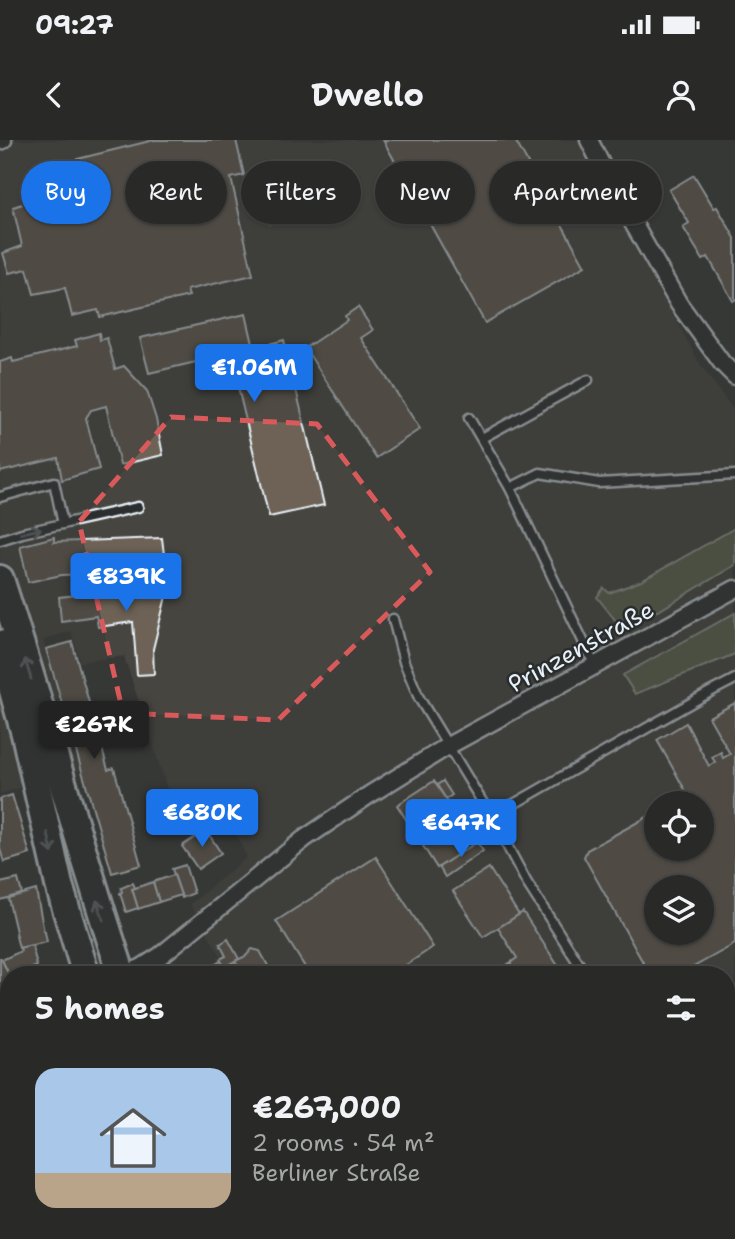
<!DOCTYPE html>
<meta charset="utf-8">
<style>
:root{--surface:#292a28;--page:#353634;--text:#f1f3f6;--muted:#a5a7a8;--line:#454645;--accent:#1a73e8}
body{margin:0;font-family:"Shantell Sans",sans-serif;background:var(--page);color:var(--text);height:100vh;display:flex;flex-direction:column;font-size:26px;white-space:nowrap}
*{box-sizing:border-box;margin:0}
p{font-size:23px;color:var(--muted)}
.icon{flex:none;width:38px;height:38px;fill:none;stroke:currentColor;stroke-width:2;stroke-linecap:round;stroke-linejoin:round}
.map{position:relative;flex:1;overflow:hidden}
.panel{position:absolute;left:0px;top:826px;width:735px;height:273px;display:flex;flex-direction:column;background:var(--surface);border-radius:28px 28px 0 0;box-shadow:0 2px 5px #0004,0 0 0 2px var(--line)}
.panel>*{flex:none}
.top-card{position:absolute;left:21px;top:21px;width:693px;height:63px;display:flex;gap:14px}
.buttons{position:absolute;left:644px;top:651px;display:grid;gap:14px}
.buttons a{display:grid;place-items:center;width:70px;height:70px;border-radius:50%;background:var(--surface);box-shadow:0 2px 5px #0004,0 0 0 2px var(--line);font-size:35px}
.price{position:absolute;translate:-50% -60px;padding:0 16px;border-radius:7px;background:var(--accent);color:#fff;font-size:23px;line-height:46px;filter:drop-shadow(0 2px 4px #0008)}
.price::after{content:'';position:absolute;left:50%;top:42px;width:21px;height:16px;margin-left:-10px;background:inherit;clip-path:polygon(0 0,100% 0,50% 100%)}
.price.selected{background:#222;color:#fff}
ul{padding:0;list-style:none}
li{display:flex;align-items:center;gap:21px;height:175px;padding:0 35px}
li span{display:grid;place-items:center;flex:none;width:196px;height:140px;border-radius:21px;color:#555}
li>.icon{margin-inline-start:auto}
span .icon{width:84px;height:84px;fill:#fffc;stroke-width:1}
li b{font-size:30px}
h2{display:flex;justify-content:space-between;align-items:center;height:84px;padding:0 35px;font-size:30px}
.pill{padding:0 24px;border-radius:32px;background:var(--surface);box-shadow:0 2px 5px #0004,0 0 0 2px var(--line);font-size:24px;line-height:63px}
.pill.selected{background:var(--accent);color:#fff}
.status{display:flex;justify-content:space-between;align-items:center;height:49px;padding:0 35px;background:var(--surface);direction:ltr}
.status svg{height:19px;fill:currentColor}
header{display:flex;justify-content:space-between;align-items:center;height:91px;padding:0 35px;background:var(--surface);font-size:32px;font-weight:700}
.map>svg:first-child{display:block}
.built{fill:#47453f;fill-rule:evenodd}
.green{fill:#656b51;stroke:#a6aea4;stroke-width:2}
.building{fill:#6d6254;stroke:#e8f1f8;stroke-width:2;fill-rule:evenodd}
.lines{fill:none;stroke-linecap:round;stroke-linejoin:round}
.service-casing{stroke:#e8f1f8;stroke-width:13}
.minor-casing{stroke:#e8f1f8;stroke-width:21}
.primary-casing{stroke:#e8f1f8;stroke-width:32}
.path{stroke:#e8f1f8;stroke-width:3.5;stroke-dasharray:7 5;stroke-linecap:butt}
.service{stroke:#2a2d2e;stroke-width:8}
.minor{stroke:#2a2d2e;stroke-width:16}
.primary{stroke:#2a2d2e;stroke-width:26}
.oneway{stroke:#6c7275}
.marked{fill:none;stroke:#da5a5c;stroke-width:5;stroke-dasharray:14 9;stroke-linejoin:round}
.labels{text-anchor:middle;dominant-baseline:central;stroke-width:5;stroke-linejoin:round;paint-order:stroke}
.street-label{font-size:24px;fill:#e8f1f8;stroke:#2a2d2e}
</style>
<div class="status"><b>09:27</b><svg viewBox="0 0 49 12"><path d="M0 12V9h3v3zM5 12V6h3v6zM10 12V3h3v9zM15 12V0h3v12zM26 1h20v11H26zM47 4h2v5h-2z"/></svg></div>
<header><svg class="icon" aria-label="back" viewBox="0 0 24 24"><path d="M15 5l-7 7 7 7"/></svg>Dwello<svg class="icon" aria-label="person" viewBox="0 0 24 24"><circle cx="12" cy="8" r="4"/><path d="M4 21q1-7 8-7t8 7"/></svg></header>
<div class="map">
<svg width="735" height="1099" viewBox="0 0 735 1099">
<rect width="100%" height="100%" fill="#373836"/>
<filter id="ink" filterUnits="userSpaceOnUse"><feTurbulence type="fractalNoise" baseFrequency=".0143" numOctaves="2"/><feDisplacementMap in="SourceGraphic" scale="14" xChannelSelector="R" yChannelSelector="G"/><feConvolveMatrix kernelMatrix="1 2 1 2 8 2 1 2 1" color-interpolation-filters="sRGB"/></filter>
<g filter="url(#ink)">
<path class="built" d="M0 0H579L700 224 735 272V1071L726 1055V835H232L190 764 247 717 214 653 173 667 124 516 80 522 71 491 43 500 80 630 0 654ZM656 663H702V709H656ZM656 747H702V793H656Z"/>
<g class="green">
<path d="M735 388V425L660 470 633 479 616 481 597 457 604 448 609 453 641 441Z"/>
<path d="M735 473V514L635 554 623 535Z"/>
<path d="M9 920V1010L0 1028V924Z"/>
<path d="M726 1055 735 1071V1099H604L618 1090H726Z"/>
<path d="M113 1090H165L170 1099H117Z"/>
<path d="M260 1090H564L570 1099H264Z"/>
</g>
<g class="building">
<path d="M154 0H236L244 35 231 38 253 135 187 150 189 156 100 177 98 170 72 176 65 148 34 154 27 129 9 133 3 113 22 106 13 67 41 58 33 30Z"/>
<path d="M383 0H515L585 126 485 183Z"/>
<path d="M267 28 294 71 270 84 252 56 245 36Z"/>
<path d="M694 35 714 68 717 67 735 98V160L733 161 708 117 703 120 683 87 689 83 669 50Z"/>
<path d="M358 167 373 190 361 198 420 289 376 318 305 208 347 180 345 176Z"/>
<path d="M246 174 254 208 284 200 324 365 269 377 230 214 149 233 140 198Z"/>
<path d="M99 193 100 200 107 198 115 229 124 226 147 251 156 279 163 315 120 325 106 266 91 270 86 278 99 329 62 340 58 318 0 332V222L12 218 13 222 77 206 75 200Z"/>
<path d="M54 397V402L162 398 166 431 62 435 28 442 20 406Z"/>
<path d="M172 432 153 509 154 534 137 535 133 482 98 487 96 476 61 481 59 457 142 448 141 436Z"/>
<path d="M72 502 108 630 114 628 141 725 112 733 46 509Z"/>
<path d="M735 563V804L679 835H650L584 717 587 710 656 672V709H702V663H672L688 655 657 600 686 583 709 626 715 622 712 617 721 612 723 618 730 614 709 577ZM656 747H702V793H656Z"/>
<path d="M434 641 475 704 437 728 397 665Z"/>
<path d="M443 641 452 655 446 659 437 645Z"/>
<path d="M12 655 30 714 4 722 0 709V659Z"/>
<path d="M471 683 482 699 475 704 464 687Z"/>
<path d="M206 690 221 713 198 729 182 706Z"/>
<path d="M477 702 483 711 445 737 439 727Z"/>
<path d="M376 717 433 807 391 835H310L276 781Z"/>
<path d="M185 725 194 753 182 758 172 729Z"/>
<path d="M489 728 519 775 483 797 453 751Z"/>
<path d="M174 735 181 755 159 762 153 742Z"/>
<path d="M18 739 22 754 0 760V743Z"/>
<path d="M153 742 159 762 138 769 132 749Z"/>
<path d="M133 743 135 748 132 749 138 768 126 772 120 753 122 752 121 748Z"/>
<path d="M36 750 44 792H45L47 802 19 808 16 796H17L8 758Z"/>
<path d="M523 772 564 835H518L510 823 517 818 498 788Z"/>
<path d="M228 799 239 819 224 827 220 819 226 816 220 804Z"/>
<path d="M32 805 37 826 18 835H9L2 820 21 811 20 808Z"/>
<path d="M252 809 260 811 273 835H243L235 821 246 816Z"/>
<path d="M0 818H1L9 835V852L0 857Z"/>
<path d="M221 821 228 835H211L207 829Z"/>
<path d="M510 823 518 835H492Z"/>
<path d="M67 1090H113L118 1099H72Z"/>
<path d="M577 1090H602L588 1099H583Z"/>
</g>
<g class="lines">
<g class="service-casing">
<g id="service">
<path d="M469 278 510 348 595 526"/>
<path d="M482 298 588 240"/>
<path d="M510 348 540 333 599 343 735 335"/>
<path d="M0 357 54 342 63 384"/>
<path d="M0 400 22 393 138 367"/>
<path d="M393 479 404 522 419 558 495 683 527 743 586 835"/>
<path d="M491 677 710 552 735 539"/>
<path d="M726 1033 735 1047"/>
</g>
</g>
<g class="minor-casing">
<g id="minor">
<path d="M589 0 612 46 679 164 722 223 735 236"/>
<path d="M0 1 3 0"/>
<path d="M124 835 141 828 160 816 304 699 369 655 448 606 735 449"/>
<path d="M0 896 9 892"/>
<path d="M0 1058 9 1042"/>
</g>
</g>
<g class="primary-casing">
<g id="primary">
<path d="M0 439C43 570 78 704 122 835"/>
<path d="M0 504 25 594 59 745 86 835"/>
<path d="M197 1090 202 1099"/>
<path d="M234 1090 239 1099"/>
</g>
</g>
<path class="path" d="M169 1090 175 1099"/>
<use href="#service" class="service"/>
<use href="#minor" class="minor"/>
<use href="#primary" class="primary"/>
</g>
<defs><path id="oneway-shaft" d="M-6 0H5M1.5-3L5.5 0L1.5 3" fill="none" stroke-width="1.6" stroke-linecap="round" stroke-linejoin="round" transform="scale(1.75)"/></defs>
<g class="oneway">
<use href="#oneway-shaft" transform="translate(31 391) rotate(-13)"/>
<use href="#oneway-shaft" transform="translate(28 529) rotate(-107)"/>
<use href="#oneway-shaft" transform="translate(50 703) rotate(78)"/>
<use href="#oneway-shaft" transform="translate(100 770) rotate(-109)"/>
</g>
</g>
<path d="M0 0H735V1099H0ZM171 277 317 284 430 432 278 580 123 573 79 382Z" fill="#373836" fill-opacity=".55" fill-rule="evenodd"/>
<path class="marked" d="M171 277 317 284 430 432 278 580 123 573 79 382Z"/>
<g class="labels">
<g class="street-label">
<text transform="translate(581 507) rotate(-29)">Prinzenstraße</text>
</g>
</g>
</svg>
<div class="buttons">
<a><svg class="icon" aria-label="locate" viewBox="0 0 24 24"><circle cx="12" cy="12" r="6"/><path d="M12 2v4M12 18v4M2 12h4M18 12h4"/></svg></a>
<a><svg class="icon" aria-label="layers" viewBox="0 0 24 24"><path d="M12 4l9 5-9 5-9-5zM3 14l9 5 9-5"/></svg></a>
</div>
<b class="price" style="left:254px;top:264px">€1.06M</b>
<b class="price" style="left:126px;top:473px">€839K</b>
<b class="price selected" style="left:94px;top:621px">€267K</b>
<b class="price" style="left:202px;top:709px">€680K</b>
<b class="price" style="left:461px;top:719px">€647K</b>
<div class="top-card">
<a class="pill selected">Buy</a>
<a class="pill">Rent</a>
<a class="pill">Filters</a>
<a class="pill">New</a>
<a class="pill">Apartment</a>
</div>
<section class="panel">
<h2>5 homes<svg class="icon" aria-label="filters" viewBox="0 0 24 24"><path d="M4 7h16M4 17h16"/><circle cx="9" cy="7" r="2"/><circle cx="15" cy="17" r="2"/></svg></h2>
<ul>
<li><span style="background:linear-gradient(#a9c7e8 75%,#b9a48a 0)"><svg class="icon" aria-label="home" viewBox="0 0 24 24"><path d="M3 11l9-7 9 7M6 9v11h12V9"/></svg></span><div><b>€267,000</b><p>2 rooms · 54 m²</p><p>Berliner Straße</p></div></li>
</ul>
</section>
</div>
